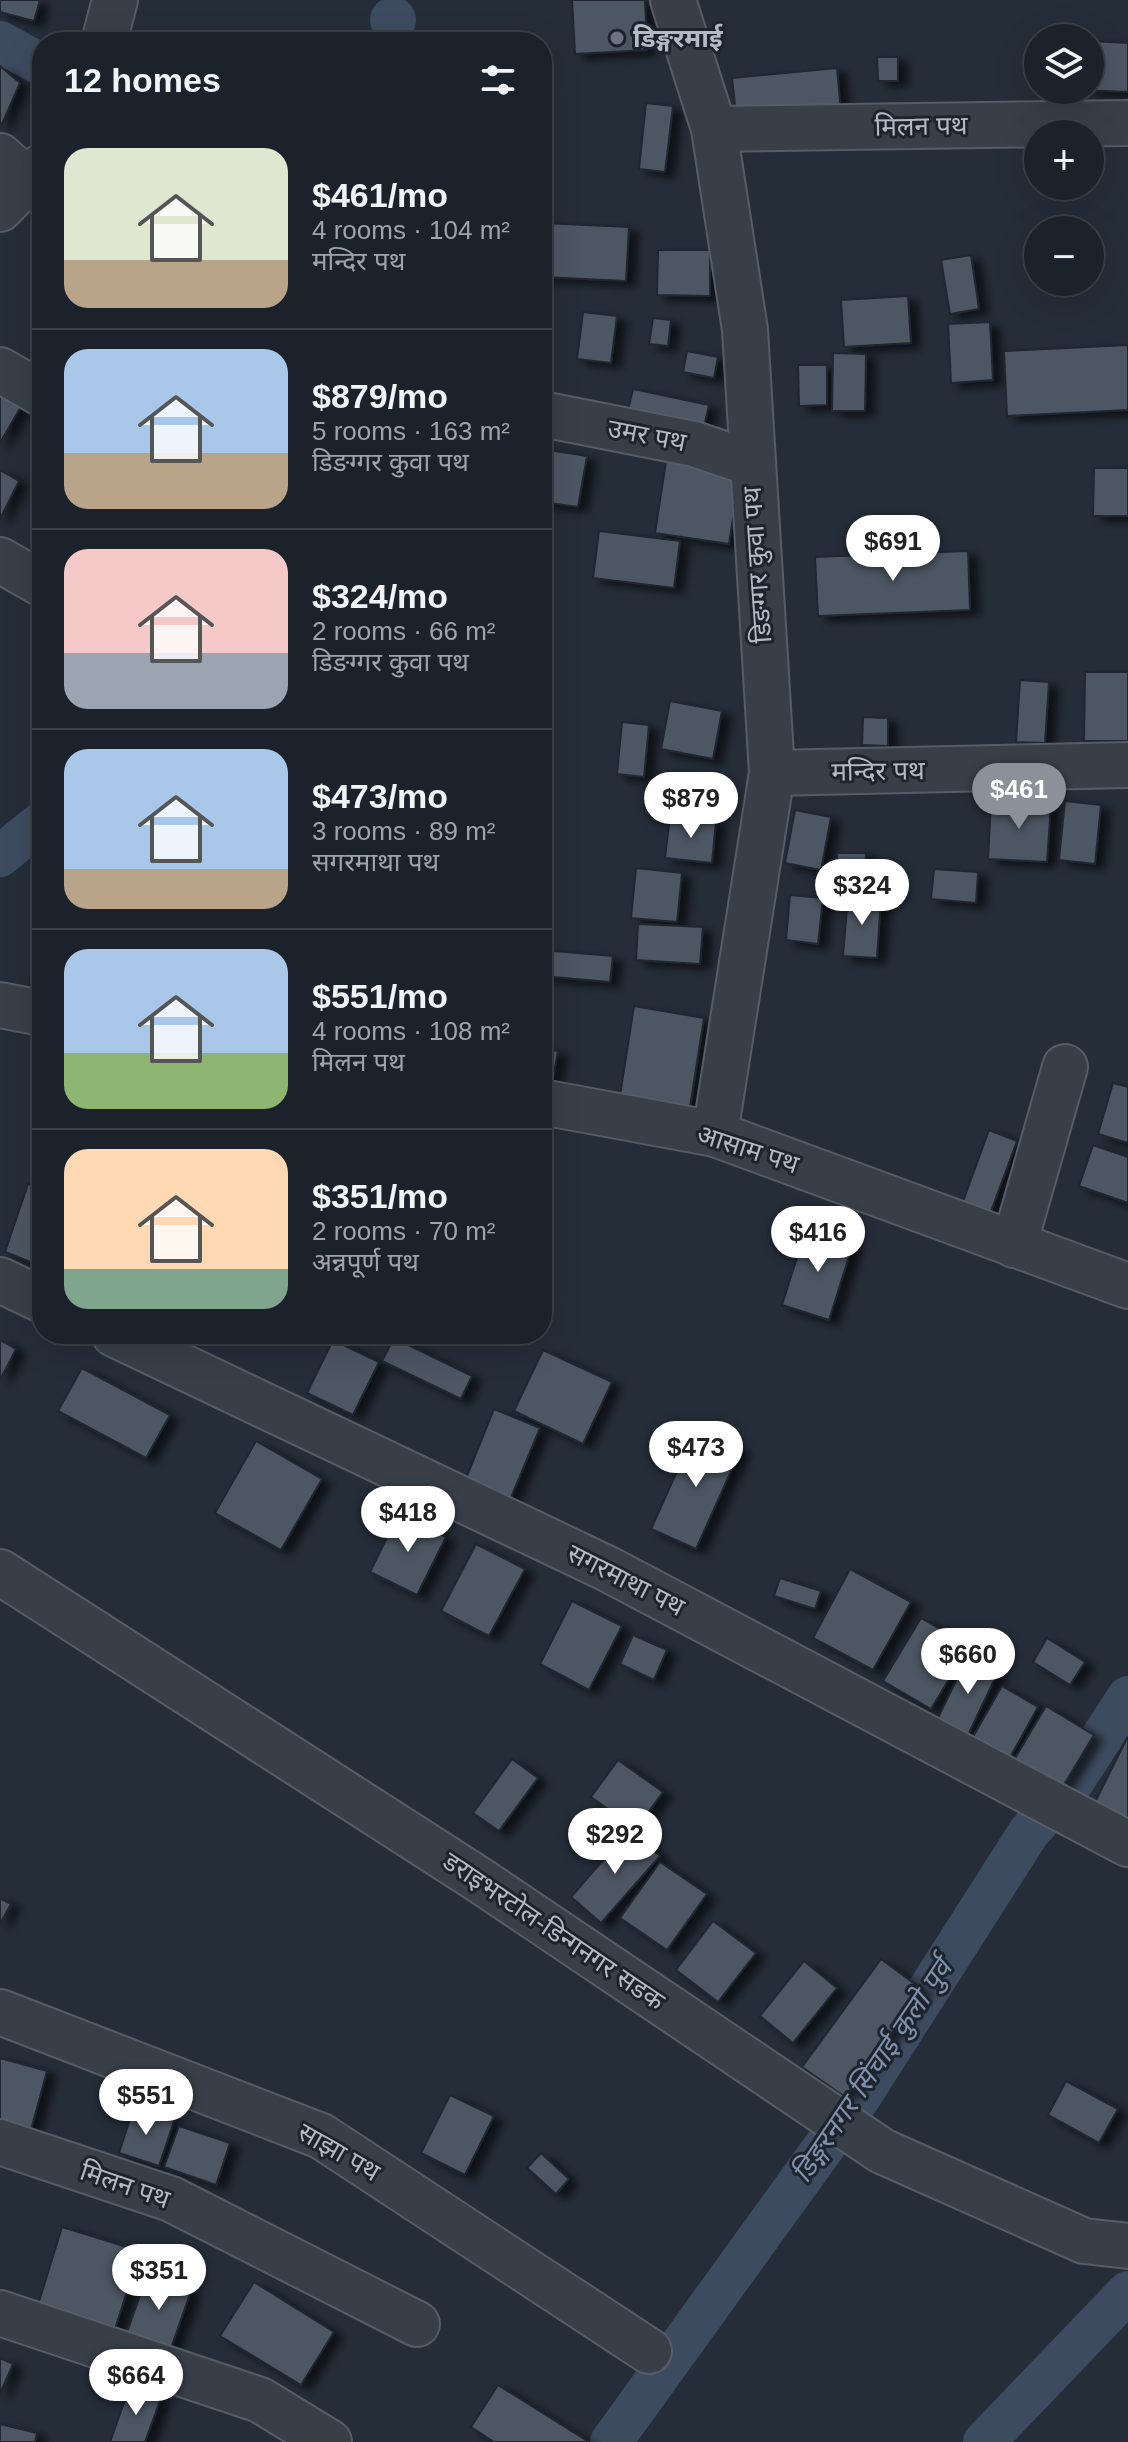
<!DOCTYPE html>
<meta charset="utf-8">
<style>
:root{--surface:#1c222b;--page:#252a33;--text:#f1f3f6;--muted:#a0a4a9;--line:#3a3f47;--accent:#8c9099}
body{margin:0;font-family:Helvetica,"Noto Sans Devanagari",sans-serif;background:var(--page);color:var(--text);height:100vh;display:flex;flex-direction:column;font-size:30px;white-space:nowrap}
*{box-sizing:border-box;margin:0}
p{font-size:26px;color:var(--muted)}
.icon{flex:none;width:44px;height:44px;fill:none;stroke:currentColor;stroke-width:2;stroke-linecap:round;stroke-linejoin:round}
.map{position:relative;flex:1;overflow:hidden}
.sheet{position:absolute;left:32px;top:32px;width:520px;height:1312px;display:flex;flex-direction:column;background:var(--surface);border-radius:32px;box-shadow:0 8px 32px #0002,0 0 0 2px var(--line)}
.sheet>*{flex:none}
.fabs{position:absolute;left:1024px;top:24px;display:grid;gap:16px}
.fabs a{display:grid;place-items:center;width:80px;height:80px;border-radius:50%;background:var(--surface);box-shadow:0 8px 32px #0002,0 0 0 2px var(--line);font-size:40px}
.price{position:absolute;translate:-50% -68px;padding:0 18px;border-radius:28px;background:#fff;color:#222;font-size:26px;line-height:52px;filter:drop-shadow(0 2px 4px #0008)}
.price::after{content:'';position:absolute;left:50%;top:48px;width:24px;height:18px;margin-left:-12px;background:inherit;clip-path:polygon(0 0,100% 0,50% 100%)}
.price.active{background:var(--accent);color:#fff}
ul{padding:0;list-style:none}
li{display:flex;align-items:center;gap:24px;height:200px;padding:0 32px}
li+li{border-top:2px solid var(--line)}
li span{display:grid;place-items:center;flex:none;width:224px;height:160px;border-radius:24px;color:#555}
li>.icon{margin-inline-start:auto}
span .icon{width:96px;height:96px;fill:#fffc;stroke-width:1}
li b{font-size:34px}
h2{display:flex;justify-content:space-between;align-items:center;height:96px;padding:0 32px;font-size:34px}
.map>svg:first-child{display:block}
.water{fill:#3d4b60}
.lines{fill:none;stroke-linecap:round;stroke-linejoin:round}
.canal{stroke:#3d4b60;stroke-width:42}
.building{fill:#4e5764;stroke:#202630;stroke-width:2;filter:url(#shadow)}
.minor-casing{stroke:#575d67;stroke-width:48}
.tertiary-casing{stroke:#575d67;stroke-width:48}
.minor{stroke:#393f49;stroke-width:44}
.tertiary{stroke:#393f49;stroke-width:44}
.worship-dot{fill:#6b7280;stroke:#1e242e;stroke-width:3}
.labels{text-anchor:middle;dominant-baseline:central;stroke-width:6;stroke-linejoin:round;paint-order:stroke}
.poi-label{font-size:26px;font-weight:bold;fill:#b4bac5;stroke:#1e242e;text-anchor:start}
.street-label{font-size:26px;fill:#b4bac5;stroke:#1e242e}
.water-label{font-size:28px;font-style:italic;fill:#7f90aa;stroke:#1e242e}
</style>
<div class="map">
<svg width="1128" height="2442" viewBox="0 0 1128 2442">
<defs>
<filter id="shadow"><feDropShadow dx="9" dy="5" stdDeviation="4" flood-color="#0009"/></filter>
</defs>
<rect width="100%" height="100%" fill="#252d39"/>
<circle class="water" cx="393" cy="20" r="23"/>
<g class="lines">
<g class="canal">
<path d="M0 42 42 65"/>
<path d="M0 856 42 822"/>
<path d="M611 2442 860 2097 1029 1832 1071 1785 1128 1697"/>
<path d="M984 2442 1128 2292"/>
</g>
</g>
<g class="building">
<path d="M0 0H40L34 21 0 12Z"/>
<path d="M572 0H645L647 50 575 54Z"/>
<path d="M1090 41 1128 43V92L1081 90H1090Z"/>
<path d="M877 57H898V81H878Z"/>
<path d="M0 66 20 83 2 124 0 122Z"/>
<path d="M837 68 841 113 737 123 732 78Z"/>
<path d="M646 103 673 106 665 172 639 169Z"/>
<path d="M542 223 629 227 626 281 542 277Z"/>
<path d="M658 250H710V296L657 295Z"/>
<path d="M971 255 979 309 950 314 941 260Z"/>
<path d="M908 296 911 343 844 347 841 300Z"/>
<path d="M583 312 617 316 611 363 577 359Z"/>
<path d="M653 318 671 320 668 346 649 344Z"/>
<path d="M990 322 993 380 951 383 948 324Z"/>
<path d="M1128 345V410L1007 416 1004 351Z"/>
<path d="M687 351 718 357 714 378 683 372Z"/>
<path d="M833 353 866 354 865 411H832Z"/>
<path d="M798 365H827V405L799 406Z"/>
<path d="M633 389 709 405 702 435 626 419Z"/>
<path d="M0 392 22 405 0 443Z"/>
<path d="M542 449 587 456 578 507 542 502Z"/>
<path d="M667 455 741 467 729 544 655 533Z"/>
<path d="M1094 468H1128V516H1093Z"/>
<path d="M0 470 19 481 0 519Z"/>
<path d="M599 531 680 541 674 588 593 578Z"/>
<path d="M968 551 970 610 818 616 815 557Z"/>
<path d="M1085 672H1128V741H1084Z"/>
<path d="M1020 680 1049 682 1045 743 1016 742Z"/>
<path d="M670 701 722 711 713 759 661 749Z"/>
<path d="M863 717 888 718V746L862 745Z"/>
<path d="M622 722 649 725 644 777 617 774Z"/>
<path d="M991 801 1051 804 1047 862 988 859Z"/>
<path d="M1065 801 1101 805 1095 864 1059 860Z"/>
<path d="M795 810 831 817 821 870 785 863Z"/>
<path d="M670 816 716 821 712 863 665 858Z"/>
<path d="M837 853H866L865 878H837Z"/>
<path d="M636 868 682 873 677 922 631 918Z"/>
<path d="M934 869 978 872 976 903 931 899Z"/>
<path d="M790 895 823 898 818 944 786 940Z"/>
<path d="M848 896 881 899 877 958 843 956Z"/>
<path d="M42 920V993L28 990Z"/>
<path d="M638 924 703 927 700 964 636 960Z"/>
<path d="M542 950 613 956 610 982 542 976Z"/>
<path d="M634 1006 704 1018 689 1113 619 1102Z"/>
<path d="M542 1049 558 1051 551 1089 542 1088Z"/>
<path d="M1113 1083 1128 1087V1143L1098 1134Z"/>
<path d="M989 1130 1017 1141 990 1214 962 1204Z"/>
<path d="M1093 1145 1128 1157V1203L1079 1186Z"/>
<path d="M28 1184 42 1186V1235L33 1263 5 1252Z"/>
<path d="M806 1229 853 1244 829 1320 782 1305Z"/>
<path d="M394 1338 472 1376 461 1399 382 1361Z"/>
<path d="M0 1340 16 1349 0 1380Z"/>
<path d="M333 1340 379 1362 353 1415 307 1393Z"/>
<path d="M543 1350 612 1382 583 1444 514 1411Z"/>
<path d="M82 1368 170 1415 146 1458 58 1411Z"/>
<path d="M494 1409 540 1428 510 1500 465 1481Z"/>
<path d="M696 1429 741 1449 696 1549 651 1529Z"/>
<path d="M256 1441 322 1479 281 1550 215 1513Z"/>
<path d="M399 1513 446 1537 417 1595 370 1572Z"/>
<path d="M476 1544 525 1569 489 1636 441 1611Z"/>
<path d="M850 1569 911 1602 873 1670 813 1638Z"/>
<path d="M780 1578 821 1591 815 1609 774 1596Z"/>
<path d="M572 1601 622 1626 589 1690 540 1664Z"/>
<path d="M921 1618 969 1646 931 1709 883 1681Z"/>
<path d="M633 1635 667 1650 654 1680 620 1664Z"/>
<path d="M1047 1638 1085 1662 1070 1685 1033 1662Z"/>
<path d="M967 1658 998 1672 968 1735 937 1720Z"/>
<path d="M1002 1686 1038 1707 1007 1763 970 1742Z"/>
<path d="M1046 1706 1094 1735 1059 1793 1011 1765Z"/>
<path d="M1127 1738 1128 1739V1821L1094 1804Z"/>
<path d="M512 1759 538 1778 499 1831 473 1813Z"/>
<path d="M618 1760 663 1792 636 1829 591 1797Z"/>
<path d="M629 1830 660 1856 601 1923 571 1897Z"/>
<path d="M660 1862 707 1894 667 1950 620 1918Z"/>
<path d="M0 1898 11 1904 0 1924Z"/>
<path d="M713 1921 756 1953 718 2002 676 1970Z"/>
<path d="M881 1959 923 1990 845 2097 802 2067Z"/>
<path d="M804 1961 837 1988 793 2043 760 2016Z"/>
<path d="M0 2058 47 2071 29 2137 0 2129Z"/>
<path d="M1066 2081 1118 2109 1099 2143 1048 2115Z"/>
<path d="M450 2095 494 2116 465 2175 421 2153Z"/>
<path d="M134 2107 174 2121 159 2166 119 2153Z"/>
<path d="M179 2126 230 2143 216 2185 164 2167Z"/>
<path d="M541 2153 569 2179 556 2194 527 2168Z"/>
<path d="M62 2227 140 2251 114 2332 37 2308Z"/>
<path d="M147 2276 191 2291 171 2348 127 2332Z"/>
<path d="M254 2282 334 2332 301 2385 220 2336Z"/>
<path d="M0 2358 13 2364 0 2394Z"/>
<path d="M498 2385 589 2442H494L471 2427Z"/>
<path d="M130 2386 161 2398 145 2442H110Z"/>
<path d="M0 2424 37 2433 35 2442H0Z"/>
</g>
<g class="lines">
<g class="minor-casing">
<g id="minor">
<path d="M673 0 714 129 745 330 772 773 715 1134"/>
<path d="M714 129 1128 123"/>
<path d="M0 156 29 182"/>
<path d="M0 370 42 394"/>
<path d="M542 414 694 444 750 463"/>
<path d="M0 560 42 584"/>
<path d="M772 773 1128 765"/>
<path d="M0 1005 42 1013"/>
<path d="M542 1102 715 1134 1128 1286"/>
<path d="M1014 1245 1065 1067"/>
<path d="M0 1280 42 1300"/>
<path d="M114 1334 608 1569 1128 1844"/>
<path d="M0 2012 321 2136 649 2351"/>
<path d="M0 2142 171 2199 417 2324"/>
<path d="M0 2313 260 2400 329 2442"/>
</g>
</g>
<g class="tertiary-casing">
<g id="tertiary">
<path d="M104 42 115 0"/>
<path d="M0 209 42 166"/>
<path d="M0 1572 478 1879 882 2151 1084 2241 1128 2246"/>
</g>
</g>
<use href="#minor" class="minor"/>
<use href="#tertiary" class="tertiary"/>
</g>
<circle class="worship-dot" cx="617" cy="38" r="8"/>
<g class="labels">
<g class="poi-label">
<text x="633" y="38">डिङ्गरमाई</text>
</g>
<g class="street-label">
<text transform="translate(921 126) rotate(-1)">मिलन पथ</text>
<text transform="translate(647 435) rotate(11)">उमर पथ</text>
<text transform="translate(757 565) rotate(-94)">डिङग्गर कुवा पथ</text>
<text transform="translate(878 771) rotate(-1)">मन्दिर पथ</text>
<text transform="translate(748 1149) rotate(18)">आसाम पथ</text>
<text transform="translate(626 1580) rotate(27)">सगरमाथा पथ</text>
<text transform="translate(554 1931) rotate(34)">डराइभरटोल-डिन्गनगर सडक</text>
<text transform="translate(339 2152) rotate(30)">साझा पथ</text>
<text transform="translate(125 2185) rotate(19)">मिलन पथ</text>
</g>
<g class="water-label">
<text transform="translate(872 2071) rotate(-56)">डिङ्गरनगर सिंचाई कुलो पुर्व</text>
</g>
</g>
</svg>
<div class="fabs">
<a><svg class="icon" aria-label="layers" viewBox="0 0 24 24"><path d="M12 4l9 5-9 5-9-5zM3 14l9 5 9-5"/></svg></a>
<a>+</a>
<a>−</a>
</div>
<b class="price" style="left:893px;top:583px">$691</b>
<b class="price active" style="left:1019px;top:831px">$461</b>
<b class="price" style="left:691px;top:840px">$879</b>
<b class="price" style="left:862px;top:927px">$324</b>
<b class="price" style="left:818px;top:1274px">$416</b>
<b class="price" style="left:696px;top:1489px">$473</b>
<b class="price" style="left:408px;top:1554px">$418</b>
<b class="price" style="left:968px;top:1696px">$660</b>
<b class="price" style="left:615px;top:1876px">$292</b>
<b class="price" style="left:146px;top:2137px">$551</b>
<b class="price" style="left:159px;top:2312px">$351</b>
<b class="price" style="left:136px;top:2417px">$664</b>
<section class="sheet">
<h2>12 homes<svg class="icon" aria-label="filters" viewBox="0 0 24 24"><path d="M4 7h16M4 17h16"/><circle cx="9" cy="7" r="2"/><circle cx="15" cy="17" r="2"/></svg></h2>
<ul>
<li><span style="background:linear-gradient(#dfe7d0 70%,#b9a48a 0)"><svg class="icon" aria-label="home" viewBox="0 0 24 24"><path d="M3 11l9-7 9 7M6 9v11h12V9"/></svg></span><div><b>$461/mo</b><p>4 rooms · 104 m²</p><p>मन्दिर पथ</p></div></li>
<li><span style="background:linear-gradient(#a9c7e8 65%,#b9a48a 0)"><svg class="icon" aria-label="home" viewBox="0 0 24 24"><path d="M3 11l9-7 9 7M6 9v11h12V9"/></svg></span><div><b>$879/mo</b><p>5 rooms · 163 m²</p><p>डिङग्गर कुवा पथ</p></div></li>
<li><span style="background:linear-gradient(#f6c9c9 65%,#9aa5b1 0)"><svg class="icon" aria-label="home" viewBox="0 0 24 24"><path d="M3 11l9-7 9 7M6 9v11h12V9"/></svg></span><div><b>$324/mo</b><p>2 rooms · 66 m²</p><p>डिङग्गर कुवा पथ</p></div></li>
<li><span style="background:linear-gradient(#a9c7e8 75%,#b9a48a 0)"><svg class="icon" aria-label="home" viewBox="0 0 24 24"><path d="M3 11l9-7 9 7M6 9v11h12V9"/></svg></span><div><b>$473/mo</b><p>3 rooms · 89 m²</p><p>सगरमाथा पथ</p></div></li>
<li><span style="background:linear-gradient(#a9c7e8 65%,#8fb573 0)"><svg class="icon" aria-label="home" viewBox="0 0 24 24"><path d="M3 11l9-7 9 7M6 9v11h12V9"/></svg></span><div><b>$551/mo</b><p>4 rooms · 108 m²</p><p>मिलन पथ</p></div></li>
<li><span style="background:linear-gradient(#ffd9b3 75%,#7fa58c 0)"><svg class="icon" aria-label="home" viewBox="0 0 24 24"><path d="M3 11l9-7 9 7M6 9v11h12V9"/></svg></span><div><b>$351/mo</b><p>2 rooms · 70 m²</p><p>अन्नपूर्ण पथ</p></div></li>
</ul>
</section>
</div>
